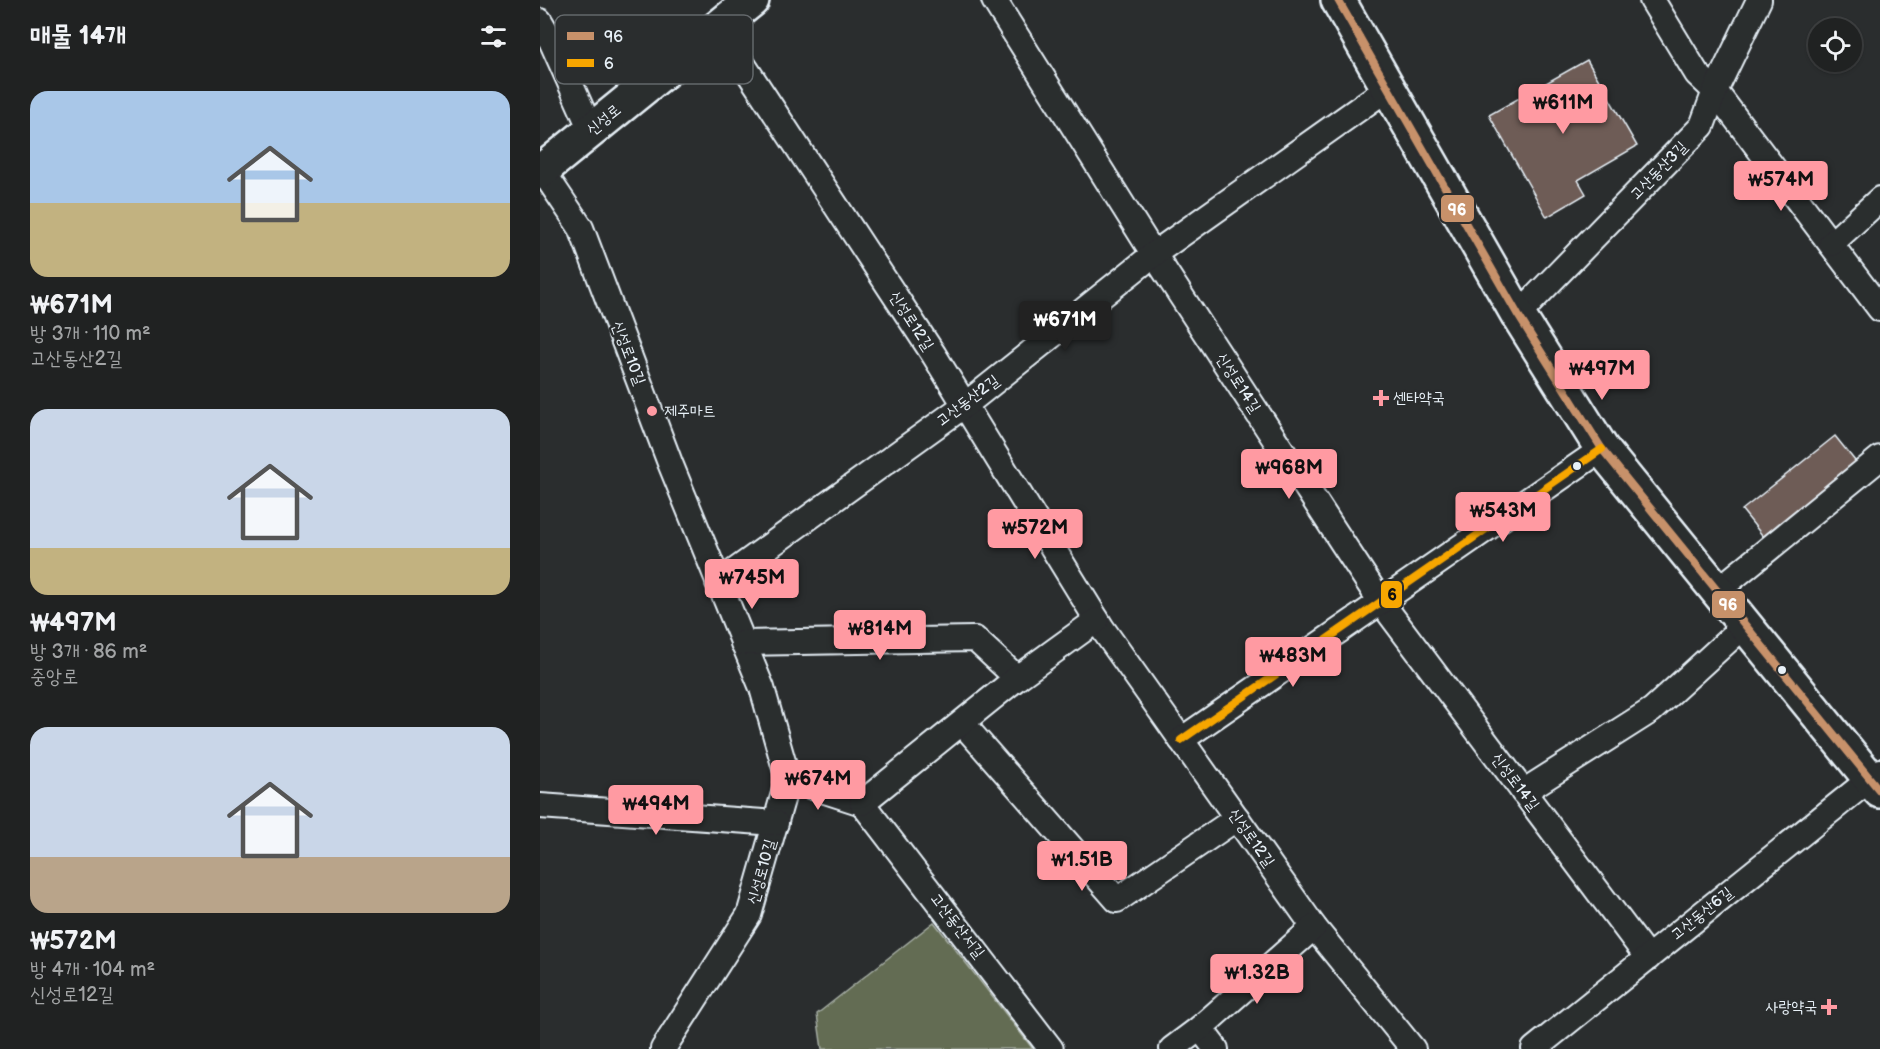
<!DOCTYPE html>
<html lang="ko">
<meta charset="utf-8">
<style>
:root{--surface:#202222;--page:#2d2f2f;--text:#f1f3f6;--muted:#a2a4a5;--line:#3d3f40;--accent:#ff9aa2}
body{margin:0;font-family:"Balsamiq Sans","Poor Story",sans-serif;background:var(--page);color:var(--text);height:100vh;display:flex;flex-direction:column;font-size:22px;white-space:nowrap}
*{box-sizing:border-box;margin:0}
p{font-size:20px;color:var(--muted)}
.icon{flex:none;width:33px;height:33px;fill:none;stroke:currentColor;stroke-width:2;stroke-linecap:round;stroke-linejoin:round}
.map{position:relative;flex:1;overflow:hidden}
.sheet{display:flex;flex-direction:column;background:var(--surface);width:540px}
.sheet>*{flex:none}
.tools{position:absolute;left:1268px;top:18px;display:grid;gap:12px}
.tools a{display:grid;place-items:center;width:54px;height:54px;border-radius:50%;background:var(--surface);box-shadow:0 2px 4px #0004,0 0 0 2px var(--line);font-size:30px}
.price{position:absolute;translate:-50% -51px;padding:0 14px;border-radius:6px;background:var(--accent);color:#111;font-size:20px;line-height:39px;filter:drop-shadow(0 2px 3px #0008)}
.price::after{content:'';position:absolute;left:50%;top:36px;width:18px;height:14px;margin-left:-9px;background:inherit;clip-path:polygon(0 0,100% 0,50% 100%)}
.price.active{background:#222;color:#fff}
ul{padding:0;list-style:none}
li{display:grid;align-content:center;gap:12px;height:318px;padding:0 30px}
li span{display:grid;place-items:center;height:186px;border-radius:18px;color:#555}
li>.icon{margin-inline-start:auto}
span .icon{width:108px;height:108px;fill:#fffc;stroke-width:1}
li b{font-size:26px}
h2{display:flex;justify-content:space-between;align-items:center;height:72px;padding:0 30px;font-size:26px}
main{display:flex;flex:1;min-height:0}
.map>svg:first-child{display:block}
.green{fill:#646c52;stroke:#a6aea5;stroke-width:1.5}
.building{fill:#6e5c56;stroke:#e8f1f8;stroke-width:1.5}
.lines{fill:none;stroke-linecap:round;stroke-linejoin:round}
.street-casing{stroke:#e8f1f8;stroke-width:28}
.secondary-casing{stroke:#e8f1f8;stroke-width:38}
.street{stroke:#2a2d2e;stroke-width:24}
.secondary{stroke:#2a2d2e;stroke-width:33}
.bus-1-casing{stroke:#2a2d2e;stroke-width:12}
.bus-2-casing{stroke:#2a2d2e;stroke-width:12}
.bus-1{stroke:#c7916a;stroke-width:8}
.bus-2{stroke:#f7a600;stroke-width:8}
.poi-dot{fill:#ff9aa2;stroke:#2a2d2e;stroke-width:2}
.bus-dot{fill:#e8f1f8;stroke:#2a2d2e;stroke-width:2}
.labels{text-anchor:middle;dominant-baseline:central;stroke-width:4.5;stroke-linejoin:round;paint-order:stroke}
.street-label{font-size:16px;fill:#e8f1f8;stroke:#2a2d2e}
.poi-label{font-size:16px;fill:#e8f1f8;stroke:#2a2d2e;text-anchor:start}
.key{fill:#2a2d2e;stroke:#63686b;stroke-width:1.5}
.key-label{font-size:16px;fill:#e8f1f8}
.line-badge{stroke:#2a2d2e;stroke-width:2}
.badge-label{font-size:16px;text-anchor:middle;font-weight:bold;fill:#fff}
.pale-badge-label{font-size:16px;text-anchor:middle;font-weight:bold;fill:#111}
</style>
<main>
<section class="sheet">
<h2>매물 14개<svg class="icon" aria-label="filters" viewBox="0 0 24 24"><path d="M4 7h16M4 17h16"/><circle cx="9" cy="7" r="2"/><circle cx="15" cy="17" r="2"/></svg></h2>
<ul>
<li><span style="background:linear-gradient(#a9c7e8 60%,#c2b280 0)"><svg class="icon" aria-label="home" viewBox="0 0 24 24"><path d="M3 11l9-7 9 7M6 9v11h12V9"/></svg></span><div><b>₩671M</b><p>방 3개 · 110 m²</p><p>고산동산2길</p></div></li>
<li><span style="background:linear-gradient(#c9d6e8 75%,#c2b280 0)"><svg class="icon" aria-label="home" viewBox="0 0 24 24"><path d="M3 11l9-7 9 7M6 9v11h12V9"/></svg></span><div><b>₩497M</b><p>방 3개 · 86 m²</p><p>중앙로</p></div></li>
<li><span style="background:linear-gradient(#c9d6e8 70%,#b9a48a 0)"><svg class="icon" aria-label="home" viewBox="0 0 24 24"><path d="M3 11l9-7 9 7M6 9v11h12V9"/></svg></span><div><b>₩572M</b><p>방 4개 · 104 m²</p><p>신성로12길</p></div></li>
</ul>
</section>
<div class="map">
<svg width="1340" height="1049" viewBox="0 0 1340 1049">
<rect width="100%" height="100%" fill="#2a2d2e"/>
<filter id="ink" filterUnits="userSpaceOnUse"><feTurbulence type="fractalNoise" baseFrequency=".0167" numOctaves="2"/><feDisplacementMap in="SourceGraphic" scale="12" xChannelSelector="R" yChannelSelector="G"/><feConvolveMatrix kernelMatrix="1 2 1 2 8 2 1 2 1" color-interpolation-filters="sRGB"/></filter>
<g filter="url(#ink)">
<path class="green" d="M394 922 493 1049H282L277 1014Z"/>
<g class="building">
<path d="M1047 60 1097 146 1038 180 1046 194 1007 217 949 115Z"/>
<path d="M1295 436 1319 466 1226 540 1202 510Z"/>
</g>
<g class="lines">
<g class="street-casing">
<g id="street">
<path d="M454 0 606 242 841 602 1108 958"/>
<path d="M1112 0 1157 74 1175 91 1340 309"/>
<path d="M0 21 10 38 51 130"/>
<path d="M178 26 394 355 562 628 774 927 873 1049"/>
<path d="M0 167 41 228 130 463 222 688 248 779 209 915 123 1049"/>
<path d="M1291 244 1340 199"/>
<path d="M978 315 1162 126 1175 91 1219 0"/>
<path d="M178 583 425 405 614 254 848 88"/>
<path d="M1177 591 1340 458"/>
<path d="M203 643 435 639 477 678"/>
<path d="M423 724 577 900 697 818"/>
<path d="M641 740 1062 449"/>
<path d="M248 779 322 803"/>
<path d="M983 792 1112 710 1205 625"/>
<path d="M322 803 511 1049"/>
<path d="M322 803 477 678 557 620"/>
<path d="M0 806 236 823"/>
<path d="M660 1028 676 1049"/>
<path d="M632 1049 660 1028 774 927"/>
<path d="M994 1049 1340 771"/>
</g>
</g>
<g class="secondary-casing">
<g id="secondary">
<path d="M798 0 978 315 1062 449 1340 791"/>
<path d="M0 172 212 0"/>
</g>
</g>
<use href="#street" class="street"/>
<use href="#secondary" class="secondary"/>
<g class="bus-1-casing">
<path id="bus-1" d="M798 0 978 315 1062 449 1340 791"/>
</g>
<g class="bus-2-casing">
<path id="bus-2" d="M641 740 1062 449"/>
</g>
<use href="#bus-1" class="bus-1"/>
<use href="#bus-2" class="bus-2"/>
</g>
</g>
<g class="poi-dot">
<path d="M838 389h6v6h6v6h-6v6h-6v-6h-6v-6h6z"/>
<circle cx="112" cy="411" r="6"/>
<path d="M1286 998h6v6h6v6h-6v6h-6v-6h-6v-6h6z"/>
</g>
<g class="bus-dot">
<circle cx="1037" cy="466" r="5"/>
<circle cx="1242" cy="670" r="5"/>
</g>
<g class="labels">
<g class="street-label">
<text transform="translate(64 120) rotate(-39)">신성로</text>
<text transform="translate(1119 171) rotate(-46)">고산동산3길</text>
<text transform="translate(371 321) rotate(57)">신성로12길</text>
<text transform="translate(88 353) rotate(69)">신성로10길</text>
<text transform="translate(698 383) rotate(57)">신성로14길</text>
<text transform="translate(428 401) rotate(-37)">고산동산2길</text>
<text transform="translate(975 782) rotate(53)">신성로14길</text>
<text transform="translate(711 838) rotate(55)">신성로12길</text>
<text transform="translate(222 872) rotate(-74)">신성로10길</text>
<text transform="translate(1162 914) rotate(-39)">고산동산6길</text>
<text transform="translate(417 926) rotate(52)">고산동산서길</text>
</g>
<g class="poi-label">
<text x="853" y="398">센타약국</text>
<text x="124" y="411">제주마트</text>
<text x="1277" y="1007" text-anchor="end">사랑약국</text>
</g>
</g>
<rect x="15" y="15" width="198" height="69" rx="9" class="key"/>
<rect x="27" y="32" width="27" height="8" fill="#c7916a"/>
<rect x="27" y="59" width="27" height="8" fill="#f7a600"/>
<g class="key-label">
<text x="64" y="42">96</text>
<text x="64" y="69">6</text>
</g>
<g class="line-badge">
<rect x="900" y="194" width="35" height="29" rx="6" fill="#c7916a"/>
<rect x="840" y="580" width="23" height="29" rx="6" fill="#f7a600"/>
<rect x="1171" y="590" width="35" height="29" rx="6" fill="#c7916a"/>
</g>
<g class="badge-label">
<text x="917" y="215">96</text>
<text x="1188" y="610">96</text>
</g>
<g class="pale-badge-label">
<text x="852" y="600">6</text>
</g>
</svg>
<div class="tools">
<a><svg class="icon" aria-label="locate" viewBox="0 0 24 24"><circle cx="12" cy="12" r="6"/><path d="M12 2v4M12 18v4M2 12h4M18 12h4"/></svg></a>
</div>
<b class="price" style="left:1023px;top:135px">₩611M</b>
<b class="price" style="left:1241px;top:212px">₩574M</b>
<b class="price active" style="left:525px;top:352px">₩671M</b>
<b class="price" style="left:1062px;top:401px">₩497M</b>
<b class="price" style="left:749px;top:500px">₩968M</b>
<b class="price" style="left:963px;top:543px">₩543M</b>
<b class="price" style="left:495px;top:560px">₩572M</b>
<b class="price" style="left:212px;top:610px">₩745M</b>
<b class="price" style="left:340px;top:661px">₩814M</b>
<b class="price" style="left:753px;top:688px">₩483M</b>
<b class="price" style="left:278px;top:811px">₩674M</b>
<b class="price" style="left:116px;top:836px">₩494M</b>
<b class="price" style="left:542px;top:892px">₩1.51B</b>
<b class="price" style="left:717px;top:1005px">₩1.32B</b>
</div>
</main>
